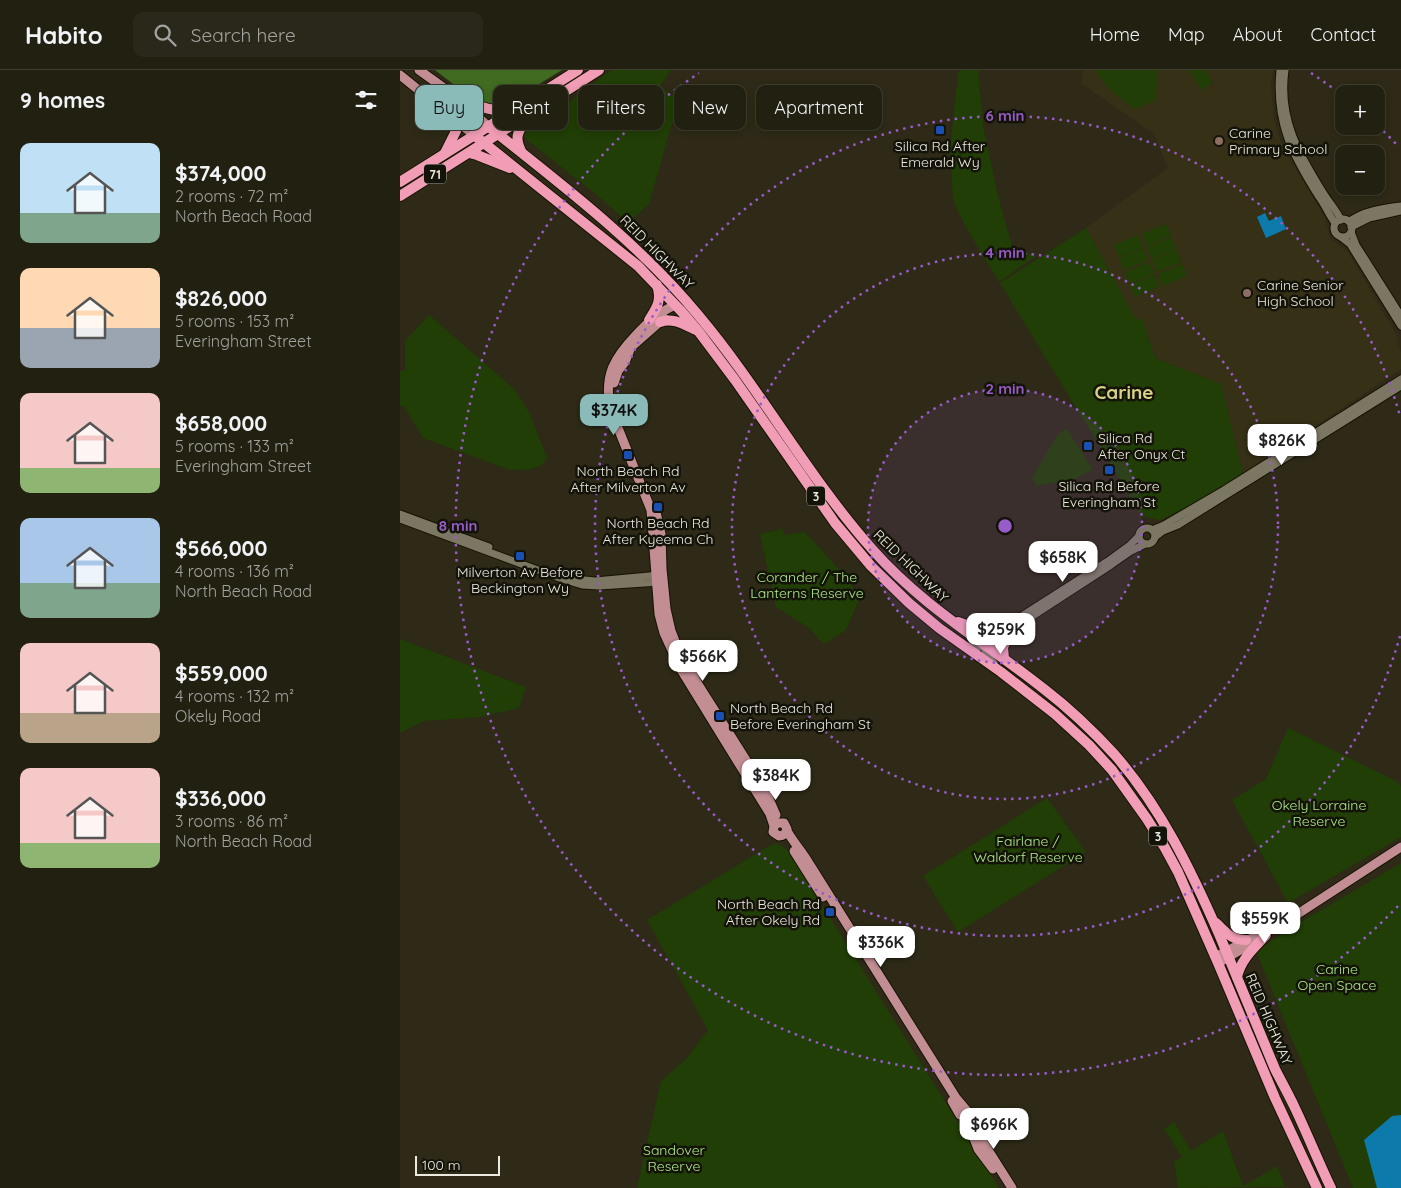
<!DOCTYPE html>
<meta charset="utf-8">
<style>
:root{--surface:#222011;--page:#2a281a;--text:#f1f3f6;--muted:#a2a39f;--line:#3f3e31;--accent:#8bbbb9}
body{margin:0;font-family:Quicksand,sans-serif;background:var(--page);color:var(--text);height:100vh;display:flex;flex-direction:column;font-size:19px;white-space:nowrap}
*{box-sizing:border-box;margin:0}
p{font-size:16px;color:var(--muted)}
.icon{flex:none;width:28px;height:28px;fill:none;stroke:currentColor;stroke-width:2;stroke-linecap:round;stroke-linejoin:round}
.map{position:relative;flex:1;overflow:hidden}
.panel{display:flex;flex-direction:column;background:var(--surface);width:400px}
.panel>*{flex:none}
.top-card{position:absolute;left:15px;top:15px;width:475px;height:45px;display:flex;gap:10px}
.buttons{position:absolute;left:935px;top:15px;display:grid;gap:10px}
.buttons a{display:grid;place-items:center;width:50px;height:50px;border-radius:10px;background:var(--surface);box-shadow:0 2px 8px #0003,0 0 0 1px var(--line);font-size:25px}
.scale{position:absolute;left:15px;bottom:12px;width:85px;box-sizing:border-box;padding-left:5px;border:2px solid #eceade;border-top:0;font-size:14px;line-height:18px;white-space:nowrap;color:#eceade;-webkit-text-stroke:4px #14130a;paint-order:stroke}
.price{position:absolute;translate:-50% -42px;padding:0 11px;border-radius:10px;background:#fff;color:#222;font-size:16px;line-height:32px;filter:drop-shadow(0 1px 2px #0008)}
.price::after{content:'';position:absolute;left:50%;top:30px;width:15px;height:11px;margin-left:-8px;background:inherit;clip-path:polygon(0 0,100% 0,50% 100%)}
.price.active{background:var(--accent);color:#111}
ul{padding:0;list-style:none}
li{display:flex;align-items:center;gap:15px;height:125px;padding:0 20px}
li span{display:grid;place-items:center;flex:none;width:140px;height:100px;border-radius:10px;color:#555}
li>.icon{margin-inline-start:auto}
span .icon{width:60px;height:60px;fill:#fffc;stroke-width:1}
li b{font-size:21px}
h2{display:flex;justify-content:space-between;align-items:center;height:60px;padding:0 20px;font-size:21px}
.chip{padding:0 18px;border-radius:10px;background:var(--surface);box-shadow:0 2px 8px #0003,0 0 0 1px var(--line);font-size:18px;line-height:45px}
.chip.active{background:var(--accent);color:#111}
header{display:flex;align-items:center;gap:30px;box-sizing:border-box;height:70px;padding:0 25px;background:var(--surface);border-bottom:1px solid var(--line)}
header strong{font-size:24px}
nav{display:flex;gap:28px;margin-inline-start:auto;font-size:18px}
.search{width:350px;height:45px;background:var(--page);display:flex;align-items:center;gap:12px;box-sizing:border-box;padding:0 18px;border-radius:10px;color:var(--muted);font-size:19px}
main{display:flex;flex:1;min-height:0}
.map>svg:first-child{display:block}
.built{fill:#353016}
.green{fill:#203e05}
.forest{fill:#416b20}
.water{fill:#0c7aab}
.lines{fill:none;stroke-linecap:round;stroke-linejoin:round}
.minor-casing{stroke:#161302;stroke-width:9}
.major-casing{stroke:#161302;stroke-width:11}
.highway-casing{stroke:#161302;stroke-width:12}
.minor{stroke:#7c7762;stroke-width:7}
.major{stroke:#c28e94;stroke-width:9}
.highway{stroke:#f19db5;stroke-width:10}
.ring{fill:none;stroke:#975cc7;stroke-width:2.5;stroke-dasharray:2.5 5}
.transit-dot{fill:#1a4fb4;stroke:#14130a;stroke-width:2}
.education-dot{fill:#8d6e63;stroke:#14130a;stroke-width:2}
.labels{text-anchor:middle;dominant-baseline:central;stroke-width:5;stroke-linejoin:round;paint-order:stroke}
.shield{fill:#14130a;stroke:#abaa9e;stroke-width:1}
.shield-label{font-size:12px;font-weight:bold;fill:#eceade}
.poi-label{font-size:14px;fill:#eceade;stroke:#14130a}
.street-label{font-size:14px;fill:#eceade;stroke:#14130a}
.park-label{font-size:14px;fill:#ace984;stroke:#14130a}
.district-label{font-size:19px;font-weight:bold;fill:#d8d384;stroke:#14130a}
.centre{fill:#975cc7;stroke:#14130a;stroke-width:2.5}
.ring-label{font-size:15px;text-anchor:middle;font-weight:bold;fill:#975cc7;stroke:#14130a;stroke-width:5;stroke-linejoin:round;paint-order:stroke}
</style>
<header>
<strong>Habito</strong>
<div class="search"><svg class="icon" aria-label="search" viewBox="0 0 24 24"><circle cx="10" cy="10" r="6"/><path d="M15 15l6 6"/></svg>Search here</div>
<nav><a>Home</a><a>Map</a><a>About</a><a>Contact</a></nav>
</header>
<main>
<section class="panel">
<h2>9 homes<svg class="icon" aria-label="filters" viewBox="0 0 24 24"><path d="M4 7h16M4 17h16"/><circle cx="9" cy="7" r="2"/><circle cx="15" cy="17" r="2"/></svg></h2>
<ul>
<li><span style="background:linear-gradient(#bfe0f5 70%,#7fa58c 0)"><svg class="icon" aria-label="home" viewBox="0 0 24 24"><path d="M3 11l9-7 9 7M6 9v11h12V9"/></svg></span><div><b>$374,000</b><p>2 rooms · 72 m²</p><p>North Beach Road</p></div></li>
<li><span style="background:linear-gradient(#ffd9b3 60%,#9aa5b1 0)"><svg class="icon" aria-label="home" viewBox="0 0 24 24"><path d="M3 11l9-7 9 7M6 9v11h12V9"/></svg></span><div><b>$826,000</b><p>5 rooms · 153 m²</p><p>Everingham Street</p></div></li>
<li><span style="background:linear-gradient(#f6c9c9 75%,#8fb573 0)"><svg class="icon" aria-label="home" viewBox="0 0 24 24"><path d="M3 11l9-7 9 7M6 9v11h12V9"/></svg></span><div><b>$658,000</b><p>5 rooms · 133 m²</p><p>Everingham Street</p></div></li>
<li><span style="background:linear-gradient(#a9c7e8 65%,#7fa58c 0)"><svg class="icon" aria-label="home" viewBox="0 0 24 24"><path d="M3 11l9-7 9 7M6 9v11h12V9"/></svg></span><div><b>$566,000</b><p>4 rooms · 136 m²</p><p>North Beach Road</p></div></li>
<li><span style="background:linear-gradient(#f6c9c9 70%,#b9a48a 0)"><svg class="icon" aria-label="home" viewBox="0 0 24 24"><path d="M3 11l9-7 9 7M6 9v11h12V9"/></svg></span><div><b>$559,000</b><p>4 rooms · 132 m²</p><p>Okely Road</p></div></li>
<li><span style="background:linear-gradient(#f6c9c9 75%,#8fb573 0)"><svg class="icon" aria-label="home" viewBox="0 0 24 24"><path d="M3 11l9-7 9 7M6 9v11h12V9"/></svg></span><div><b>$336,000</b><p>3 rooms · 86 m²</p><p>North Beach Road</p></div></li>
</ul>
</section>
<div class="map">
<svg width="1001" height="1118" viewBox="0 0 1001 1118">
<rect width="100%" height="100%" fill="#2e2a17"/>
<path class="built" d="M683 0H873L871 12 874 50 883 78 925 148 930 169 948 182 996 264 998 275 1001 282V299L843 404 821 314 757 289 686 158 768 98 754 64 681 13Z"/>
<g class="green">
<path d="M211 0H271L260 16 292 40 272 53 249 134 228 153 198 126 121 65 159 40Z"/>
<path d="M562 0H578L583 55 598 126 612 176 636 186 599 212 570 164 559 144 553 129 550 81 558 3Z"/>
<path d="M695 0H757L756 30 735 39C719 28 705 17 695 0Z"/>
<path d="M789 0H805L813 13 801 20Z"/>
<path d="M766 154 771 165 747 176 742 164Z"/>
<path d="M686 158 736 250 742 248 753 282 757 289 821 314 843 404 810 426 760 450 742 446 600 213Z"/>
<path d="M738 165 743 177 719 187 714 175Z"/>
<path d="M771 167 776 179 752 189 747 177Z"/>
<path d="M743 178 748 190 724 200 719 188Z"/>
<path d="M776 180 781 192 757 202 752 190Z"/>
<path d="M749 192 754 204 730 214 725 202Z"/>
<path d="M782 194 787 206 763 216 758 204Z"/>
<path d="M755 205 759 217 735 227 730 215Z"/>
<path d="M29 245 114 319 129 342 147 388C142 401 119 401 107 399L23 368 4 336H0V301H5V271Z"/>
<path d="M667 359 693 400 674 409 636 416 632 408 658 364Z"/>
<path d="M383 459 384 465 405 462 443 504 460 527 446 560 424 574 409 558 376 537 360 464Z"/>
<path d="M0 569 126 617 119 638 80 647 24 651 0 663Z"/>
<path d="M888 658 998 712 1001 717V767L888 833 832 730 866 709Z"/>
<path d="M647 728 686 782 558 862 523 806Z"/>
<path d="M376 774 382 776 389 782 599 1118H237L261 1011 286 989 308 960 247 850 371 775Z"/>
<path d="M1001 793V1118H953L856 881 901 852Z"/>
<path d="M774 1052 791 1081 823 1061 843 1116 877 1096 885 1117 778 1118 774 1092 782 1087 764 1059Z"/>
</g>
<path class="forest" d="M35 0H162L103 36H91L75 31Z"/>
<g class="water">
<path d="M865 143 869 151 881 146 886 159 866 168 857 147Z"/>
<path d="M1001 1045V1118H977L964 1070 992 1046Z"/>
</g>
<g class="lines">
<g class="minor-casing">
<g id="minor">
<path d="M880 0C875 53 892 84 919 127 925 135 929 145 935 153"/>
<path d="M885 0C878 49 899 84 924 124 929 132 937 141 941 150"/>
<circle cx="943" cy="158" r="9"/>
<path d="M949 152C962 141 984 138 1001 136"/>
<path d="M951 157 969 148 1001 141"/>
<path d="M951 162 956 175 1001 246"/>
<path d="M941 167 950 174 1001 256"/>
<path d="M0 444 89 477"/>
<path d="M0 449 162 509 182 515 199 516 260 512"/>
<circle cx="747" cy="466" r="8"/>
<path d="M752 460 764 455 824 420 1001 309"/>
<path d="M755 467 763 461 778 455 1001 316"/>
<path d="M164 505 185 510 195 511 260 505"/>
<path d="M568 576 577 578 591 573 711 495 731 481 745 474"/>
<path d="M594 593C586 585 581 578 587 568L708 491 730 475 739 466"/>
</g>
</g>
<g class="major-casing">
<g id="major">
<path d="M19 0 55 26 88 56"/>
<path d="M0 5 74 65"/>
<path d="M275 235C258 243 249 251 236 265 214 288 204 305 210 338L251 440 259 544 264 563 280 598 370 744 374 756 373 762 379 766C384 766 386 763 387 759L384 753H378L374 756"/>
<path d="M214 313 218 301 225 292 231 277 264 248"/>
<path d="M255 438 261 464 262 499 266 539 271 561 278 579 299 616 365 720 376 745"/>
<path d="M387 761C394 773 403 783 410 795L556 1028 567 1041"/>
<path d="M394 781 423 827"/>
<path d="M815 887 893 847 1001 777"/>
<path d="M818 893 852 873"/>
<path d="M552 1031 560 1045"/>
<path d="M573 1053 581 1069 612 1118"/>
<path d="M566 1055 572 1063 578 1079 593 1099"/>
</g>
</g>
<g class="highway-casing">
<g id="highway">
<path d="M55 26C72 34 92 43 111 40"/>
<path d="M88 56C162 115 238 172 299 246 361 320 408 407 472 479 522 536 586 573 644 619 670 639 693 661 715 685 761 738 791 800 819 864 838 909 856 954 875 999 881 1011 888 1023 894 1036 907 1063 918 1091 931 1118"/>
<path d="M74 65 238 196 282 242 299 262 335 310 435 453 471 496 509 533 539 558 601 602 655 644 689 675 712 700 747 749 765 778 778 802 818 893 875 1028 917 1118"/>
<path d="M121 81C113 65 120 61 127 46"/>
<path d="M45 83 56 61 55 50"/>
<path d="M69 83 77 85 110 98"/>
<path d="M0 112 178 0"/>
<path d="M0 126 199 0"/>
<path d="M249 250C257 237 262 231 257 215"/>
<path d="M260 252C273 247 285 255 296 260"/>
<path d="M558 552 586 562H596"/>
<path d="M604 589 603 577 612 559"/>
<path d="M816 853C827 863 831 870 846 870"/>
<path d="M837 907C841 889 854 878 866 865"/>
</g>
</g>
<use href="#minor" class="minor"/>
<use href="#major" class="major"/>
<use href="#highway" class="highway"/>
</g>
<circle cx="605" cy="456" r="137" fill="#975cc7" fill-opacity=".12"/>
<g class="ring">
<circle cx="605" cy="456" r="137"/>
<circle cx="605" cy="456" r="273"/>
<path d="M1000 566A410 410 0 1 1 1000 346"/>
<path d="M998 836A547 547 0 1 1 299 3M911 3A547 547 0 0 1 942 25M978 56A547 547 0 0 1 998 76"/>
</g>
<g class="transit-dot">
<rect x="535" y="55" width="10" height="10" rx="2.5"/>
<rect x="683" y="371" width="10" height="10" rx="2.5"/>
<rect x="223" y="380" width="10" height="10" rx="2.5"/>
<rect x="704" y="395" width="10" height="10" rx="2.5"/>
<rect x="253" y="432" width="10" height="10" rx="2.5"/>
<rect x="115" y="481" width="10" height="10" rx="2.5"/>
<rect x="315" y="641" width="10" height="10" rx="2.5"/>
<rect x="425" y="837" width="10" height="10" rx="2.5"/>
</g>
<g class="education-dot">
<circle cx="819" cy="71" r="5"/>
<circle cx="847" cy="223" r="5"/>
</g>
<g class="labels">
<g class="shield">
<rect x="24" y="94.5" width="22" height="19" rx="4"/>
<rect x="407" y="416.5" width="18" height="19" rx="4"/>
<rect x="749" y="756.5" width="18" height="19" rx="4"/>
</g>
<g class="shield-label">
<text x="35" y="104">71</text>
<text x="416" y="426">3</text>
<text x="758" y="766">3</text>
</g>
<g class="poi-label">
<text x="829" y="63" text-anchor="start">Carine<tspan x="829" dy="16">Primary School</tspan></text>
<text x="540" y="76">Silica Rd After<tspan x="540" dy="16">Emerald Wy</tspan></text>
<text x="857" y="215" text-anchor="start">Carine Senior<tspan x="857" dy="16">High School</tspan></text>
<text x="698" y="368" text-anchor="start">Silica Rd<tspan x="698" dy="16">After Onyx Ct</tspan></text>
<text x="228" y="401">North Beach Rd<tspan x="228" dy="16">After Milverton Av</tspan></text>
<text x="709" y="416">Silica Rd Before<tspan x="709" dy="16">Everingham St</tspan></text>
<text x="258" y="453">North Beach Rd<tspan x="258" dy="16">After Kyeema Ch</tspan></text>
<text x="120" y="502">Milverton Av Before<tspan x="120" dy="16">Beckington Wy</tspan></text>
<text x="330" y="638" text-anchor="start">North Beach Rd<tspan x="330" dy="16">Before Everingham St</tspan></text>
<text x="420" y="834" text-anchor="end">North Beach Rd<tspan x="420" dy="16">After Okely Rd</tspan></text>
</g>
<g class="street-label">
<text transform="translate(257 182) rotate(45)">REID HIGHWAY</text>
<text transform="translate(511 496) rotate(44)">REID HIGHWAY</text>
<text transform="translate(869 949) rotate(67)">REID HIGHWAY</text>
</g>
<g class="park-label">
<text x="407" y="507">Corander / The<tspan x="407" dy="16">Lanterns Reserve</tspan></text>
<text x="919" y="735">Okely Lorraine<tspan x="919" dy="16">Reserve</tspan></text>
<text x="628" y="771">Fairlane /<tspan x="628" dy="16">Waldorf Reserve</tspan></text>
<text x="937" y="899">Carine<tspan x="937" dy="16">Open Space</tspan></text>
<text x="274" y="1080">Sandover<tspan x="274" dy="16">Reserve</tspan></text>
</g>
<g class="district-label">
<text x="724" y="322">Carine</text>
</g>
</g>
<circle cx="605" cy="456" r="8" class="centre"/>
<g class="ring-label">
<text x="605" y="51">6 min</text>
<text x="605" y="188">4 min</text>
<text x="605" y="324">2 min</text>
<text x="58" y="461">8 min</text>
</g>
</svg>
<div class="buttons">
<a>+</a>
<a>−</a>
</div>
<div class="scale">100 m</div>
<b class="price active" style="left:214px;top:366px">$374K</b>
<b class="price" style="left:882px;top:396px">$826K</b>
<b class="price" style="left:663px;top:513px">$658K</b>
<b class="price" style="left:601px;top:585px">$259K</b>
<b class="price" style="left:303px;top:612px">$566K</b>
<b class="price" style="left:376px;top:731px">$384K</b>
<b class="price" style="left:865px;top:874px">$559K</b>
<b class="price" style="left:481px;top:898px">$336K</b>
<b class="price" style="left:594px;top:1080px">$696K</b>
<div class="top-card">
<a class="chip active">Buy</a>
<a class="chip">Rent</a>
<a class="chip">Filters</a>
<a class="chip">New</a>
<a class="chip">Apartment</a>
</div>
</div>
</main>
